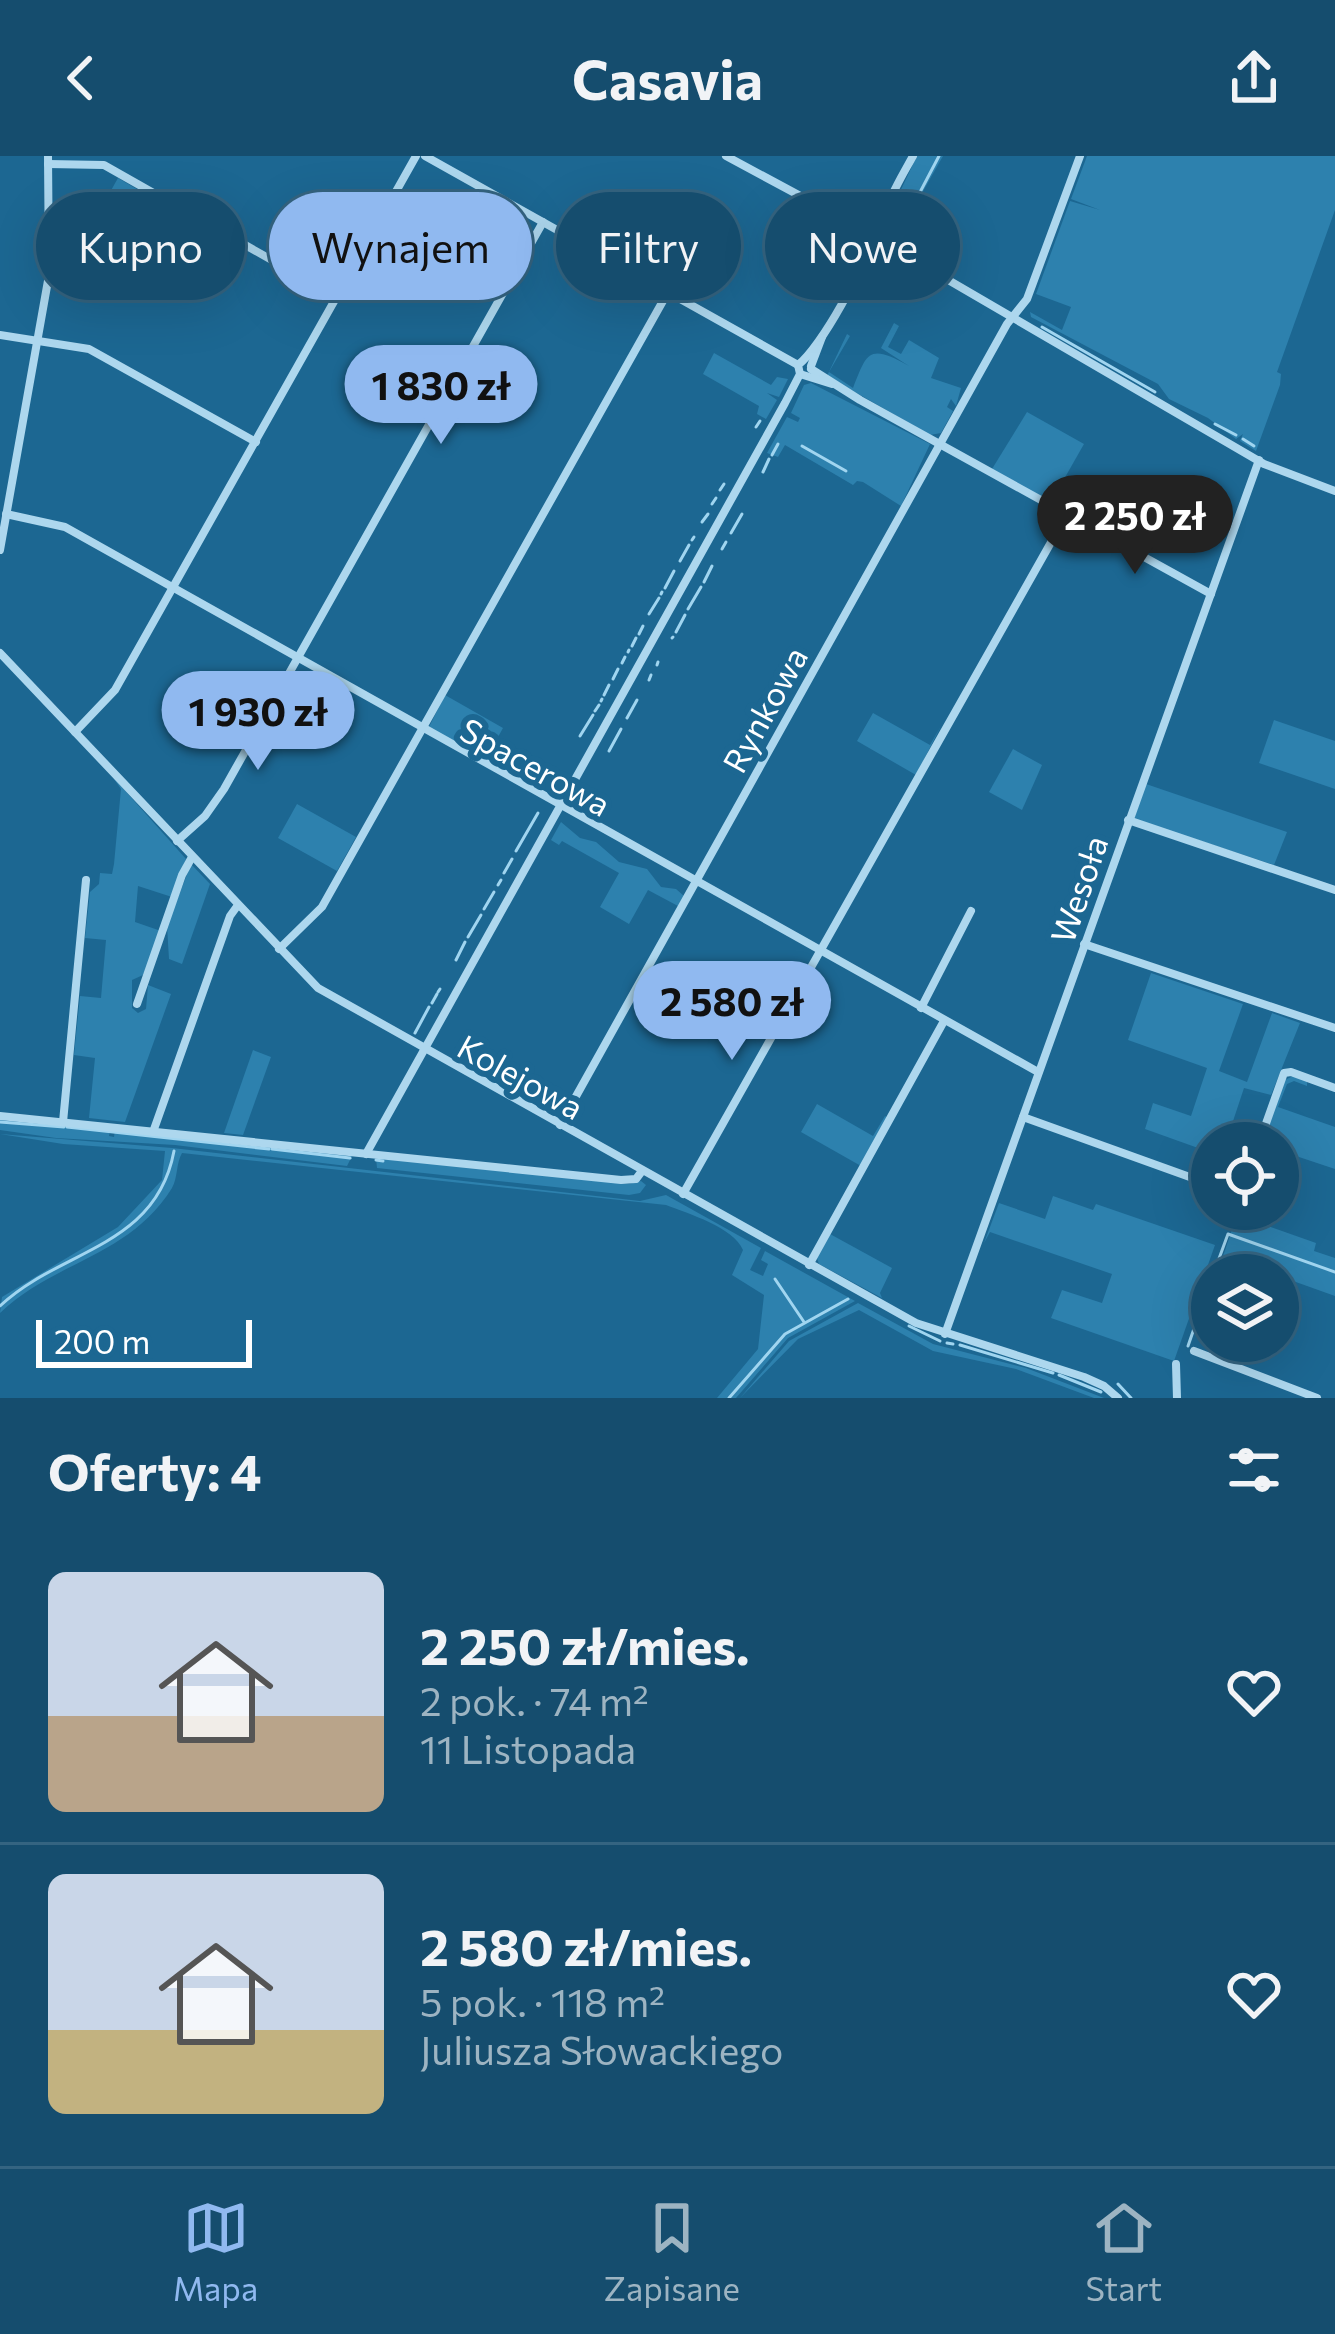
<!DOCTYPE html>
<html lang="pl">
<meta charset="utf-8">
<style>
:root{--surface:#154d6e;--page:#225776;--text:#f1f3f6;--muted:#9db4c2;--line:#346481;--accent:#90b9f0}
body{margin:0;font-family:Commissioner,sans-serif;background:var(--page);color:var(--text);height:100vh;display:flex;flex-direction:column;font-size:45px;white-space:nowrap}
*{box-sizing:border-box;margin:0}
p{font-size:39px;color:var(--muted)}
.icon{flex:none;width:66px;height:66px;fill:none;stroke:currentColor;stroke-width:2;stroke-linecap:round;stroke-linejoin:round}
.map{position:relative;height:1242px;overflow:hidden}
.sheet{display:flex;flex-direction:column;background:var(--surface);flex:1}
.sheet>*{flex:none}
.guide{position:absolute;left:36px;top:36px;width:1263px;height:108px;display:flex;gap:24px}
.fabs{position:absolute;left:1191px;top:966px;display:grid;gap:24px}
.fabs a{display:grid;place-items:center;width:108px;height:108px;border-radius:50%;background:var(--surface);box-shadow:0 12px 48px #0002,0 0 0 3px var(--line);font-size:60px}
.scale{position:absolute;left:36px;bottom:30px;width:216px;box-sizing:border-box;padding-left:12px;border:6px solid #fff;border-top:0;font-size:33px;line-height:42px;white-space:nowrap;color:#fff;-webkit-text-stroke:9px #1c6792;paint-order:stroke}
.price{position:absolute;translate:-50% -102px;padding:0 27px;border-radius:42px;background:var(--accent);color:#111;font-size:39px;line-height:78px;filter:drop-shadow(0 3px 6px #0008)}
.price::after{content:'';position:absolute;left:50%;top:72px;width:36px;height:27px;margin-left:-18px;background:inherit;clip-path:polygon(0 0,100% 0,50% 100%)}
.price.selected{background:#222;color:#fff}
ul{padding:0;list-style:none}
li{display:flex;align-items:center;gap:36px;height:300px;padding:0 48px}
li+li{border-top:3px solid var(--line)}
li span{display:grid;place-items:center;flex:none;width:336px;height:240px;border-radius:18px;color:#555}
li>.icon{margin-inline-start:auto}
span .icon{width:144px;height:144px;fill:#fffc;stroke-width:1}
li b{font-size:51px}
h2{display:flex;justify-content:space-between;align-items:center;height:144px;padding:0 48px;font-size:51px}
.tag{padding:0 42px;border-radius:54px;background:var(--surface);box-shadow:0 12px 48px #0002,0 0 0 3px var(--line);font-size:42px;line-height:108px}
.tag.selected{background:var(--accent);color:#111}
header{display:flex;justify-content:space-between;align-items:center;height:156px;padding:0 48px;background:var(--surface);font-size:54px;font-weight:700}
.menu{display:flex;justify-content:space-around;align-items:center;height:168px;border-top:3px solid var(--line);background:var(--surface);font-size:33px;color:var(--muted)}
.menu a{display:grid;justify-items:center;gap:6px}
.menu .selected{color:var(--accent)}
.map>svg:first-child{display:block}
.green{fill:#2d81ae}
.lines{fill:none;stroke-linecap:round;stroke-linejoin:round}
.stream{stroke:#a0d5f0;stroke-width:3}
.minor{stroke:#add7ee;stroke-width:8}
.labels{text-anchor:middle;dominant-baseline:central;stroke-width:12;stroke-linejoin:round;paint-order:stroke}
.street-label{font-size:33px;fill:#fff;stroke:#1c6792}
</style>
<header><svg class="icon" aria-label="back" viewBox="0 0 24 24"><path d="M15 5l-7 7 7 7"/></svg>Casavia<svg class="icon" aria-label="share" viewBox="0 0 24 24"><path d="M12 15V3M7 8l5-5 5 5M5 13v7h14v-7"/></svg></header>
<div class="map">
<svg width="1335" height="1242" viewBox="0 0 1335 1242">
<rect width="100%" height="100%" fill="#1c6792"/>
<g class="green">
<path d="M917 0H943L897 81 884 69Z"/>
<path d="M1087 0H1335V54L1277 216 1281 218 1280 229 1256 295 1240 285 1243 278 1236 283 1208 262 1169 243 1158 228 1031 161 1030 156 1062 174 1071 151 1036 138 1070 45 1100 54 1071 43Z"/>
<path d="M118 22 152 42 113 110 79 91Z"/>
<path d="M894 167 899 170 888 191 901 198 909 184 939 202 931 222 961 232 956 250 951 243 947 251 953 255 941 277 930 279 827 220 847 178 850 180 829 216 853 232C867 197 868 187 909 210L881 192Z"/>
<path d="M714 197 771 229 777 221 788 223 779 241 767 237 777 244 766 263 757 258 759 250 703 218Z"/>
<path d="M811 227 930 288 901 350 863 326 857 325 853 329 785 289 778 301 767 297 787 261 798 266 800 262 791 257 804 229Z"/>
<path d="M1027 256 1084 288 1051 346 992 313Z"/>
<path d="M206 522 262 554 246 582 189 550Z"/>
<path d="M445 539 503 572 488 599 505 610 504 613 429 571Z"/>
<path d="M873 557 930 589 941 570 916 619 857 585Z"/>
<path d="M1274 564 1335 585V633L1259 607Z"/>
<path d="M1013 593 1042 609 1022 654 989 636Z"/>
<path d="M112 620 186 703 172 741 138 730 135 766 161 775 143 819 132 824V852L138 857 146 853 148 829 171 838 125 966 89 962 95 902 74 899 80 840 101 842 106 784 85 782 90 736 99 728 100 717 112 718 114 708 121 633Z"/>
<path d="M1146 628 1287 676 1274 709 1134 663Z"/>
<path d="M297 648 356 681 337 715 278 682Z"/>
<path d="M561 666 580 682 596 686 619 706 647 713 661 731 676 733 684 740 678 750 648 734 629 768 600 751 619 717 562 685 559 689 551 684Z"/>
<path d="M191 708 210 728 182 808 169 803 167 770Z"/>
<path d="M1151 817 1243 848 1219 915 1247 926 1272 857 1300 867 1271 939 1244 932 1230 974 1255 983 1253 987H1212V997L1145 973 1153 947 1191 960 1207 912 1128 884Z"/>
<path d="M253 894 271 901 243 979 224 977Z"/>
<path d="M1293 920 1307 925V930L1294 925 1287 928 1278 951 1335 971V1013L1278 994V987H1262L1283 925Z"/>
<path d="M817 948 873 980 885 960 888 962 861 1010 801 976Z"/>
<path d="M0 963 110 974 109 980 114 981 115 974 352 1000 347 1010 175 989 56 982 0 974Z"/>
<path d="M0 978 172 992 640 1045 666 1039 761 1092 750 1114 763 1120 768 1108 761 1104 765 1095 855 1145 788 1182 736 1242H717L758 1193 764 1139 732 1119 743 1094C733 1071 689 1058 666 1049L182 997C176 1007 178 1021 172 1032 129 1101 54 1105 0 1157L2 1141 118 1071 162 1024 165 995 63 988Z"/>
<path d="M376 1002 629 1028 641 1025 646 1029 640 1037 629 1039 377 1012Z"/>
<path d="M1053 1040 1093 1054 1096 1048 1215 1089 1174 1205 1051 1162 1062 1134 1102 1147 1112 1118 990 1076 984 1087 999 1047 1045 1063Z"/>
<path d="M1237 1059 1316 1087 1314 1095 1335 1102V1140L1223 1100Z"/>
<path d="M830 1078 892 1112 880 1137 882 1142 819 1108 817 1102Z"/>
<path d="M858 1147 933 1188 1026 1212 1104 1242H1094L1016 1213 933 1195 859 1154 798 1183 740 1242 789 1185Z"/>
</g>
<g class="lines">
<g class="stream">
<path d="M897 80 939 0"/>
<path d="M1042 171 1155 236"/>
<path d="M1215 268 1236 279"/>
<path d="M756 271 760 265"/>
<path d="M1243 283 1254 290"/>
<path d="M802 290 846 315"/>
<path d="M772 299 778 288"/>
<path d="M763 316 769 303"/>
<path d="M720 334 724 328"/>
<path d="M712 348 716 342"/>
<path d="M702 366 708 358"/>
<path d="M731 377 742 358"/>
<path d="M692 384 694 381"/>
<path d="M722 393 726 386"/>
<path d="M680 405 689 389"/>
<path d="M704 426 712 410"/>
<path d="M665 432 674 415"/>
<path d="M661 438 662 436"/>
<path d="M688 453 701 431"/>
<path d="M649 458 659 442"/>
<path d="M676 476 685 459"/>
<path d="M639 478 643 470"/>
<path d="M672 482 673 481"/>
<path d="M632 490 636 482"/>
<path d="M628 496 629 494"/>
<path d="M622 507 625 501"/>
<path d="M657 509 658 506"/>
<path d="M613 523 618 513"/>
<path d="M649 524 651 519"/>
<path d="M604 539 609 529"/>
<path d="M601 545 602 543"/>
<path d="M595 555 599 549"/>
<path d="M627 562 637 544"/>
<path d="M580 580 593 559"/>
<path d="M609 595 621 573"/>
<path d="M516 695 538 657"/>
<path d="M504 717 512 703"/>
<path d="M498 729 501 724"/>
<path d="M484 753 494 736"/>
<path d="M468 781 481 759"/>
<path d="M456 804 465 786"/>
<path d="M438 836 440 833"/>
<path d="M432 847 437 838"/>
<path d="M415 877 429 851"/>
<path d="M0 966 64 971"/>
<path d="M67 971 269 993"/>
<path d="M272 993 350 1002"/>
<path d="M376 1004 383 1005"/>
<path d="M1213 1119 1228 1078 1335 1116"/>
<path d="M775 1123 804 1166"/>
<path d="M1209 1131 1212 1122"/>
<path d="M0 1150C60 1093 156 1092 174 995"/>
<path d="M909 1170 940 1185"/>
<path d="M947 1187 953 1188"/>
<path d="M960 1189 1053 1217"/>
<path d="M1188 1190 1207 1135"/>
<path d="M1059 1219 1101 1236"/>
<path d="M1118 1228 1131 1242"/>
<path d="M729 1242 785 1178 848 1143"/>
</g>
<g class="minor">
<path d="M425 0 798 209"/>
<path d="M726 0 873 79"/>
<path d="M48 8 104 9 337 141"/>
<path d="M883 86 1264 308 1335 335"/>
<path d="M856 120 882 89C878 58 897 29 913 0"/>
<path d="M0 179 89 193 256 286"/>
<path d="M811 210 822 181"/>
<path d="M811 213 860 244 1211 438"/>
<path d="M800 218 832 228"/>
<path d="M6 358 65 371 1038 916"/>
<path d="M0 394 49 119 48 0"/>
<path d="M0 497 318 832 916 1167 1084 1221 1104 1230 1118 1242"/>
<path d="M75 576 115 534 416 0"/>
<path d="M1128 664 1335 734"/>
<path d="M177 685 205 660 224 633 543 66"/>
<path d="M1084 788 1335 872"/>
<path d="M279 793 322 751 668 136"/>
<path d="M137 848 182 719 192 701"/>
<path d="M921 852 971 755"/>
<path d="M0 960 621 1024 636 1023 642 1015"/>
<path d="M1023 961 1212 1029"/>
<path d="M63 966 86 724"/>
<path d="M560 969 1007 168 1027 143 1080 0"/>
<path d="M153 976 230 760 238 749"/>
<path d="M1259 987 1284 917 1291 916 1335 932"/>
<path d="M366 998 785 247 800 218 798 209C821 191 867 109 870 81L878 79"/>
<path d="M683 1038 1067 358"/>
<path d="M809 1109 944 865"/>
<path d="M945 1178 1259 304"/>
<path d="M1194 1195 1317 1242"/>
<path d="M1176 1208 1177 1242"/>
</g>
</g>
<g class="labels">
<g class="street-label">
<text transform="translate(764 553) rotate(-61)">Rynkowa</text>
<text transform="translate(536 610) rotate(29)">Spacerowa</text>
<text transform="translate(1078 733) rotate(-71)">Wesoła</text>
<text transform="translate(521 920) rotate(29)">Kolejowa</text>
</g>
</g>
</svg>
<div class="fabs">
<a><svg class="icon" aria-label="locate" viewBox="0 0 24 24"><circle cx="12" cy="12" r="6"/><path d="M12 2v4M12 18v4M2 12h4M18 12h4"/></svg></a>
<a><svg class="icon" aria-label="layers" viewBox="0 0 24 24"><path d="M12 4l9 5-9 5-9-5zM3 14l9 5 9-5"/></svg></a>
</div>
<div class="scale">200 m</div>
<b class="price" style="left:441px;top:291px">1 830 zł</b>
<b class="price selected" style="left:1135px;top:421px">2 250 zł</b>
<b class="price" style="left:258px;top:617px">1 930 zł</b>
<b class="price" style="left:732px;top:907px">2 580 zł</b>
<div class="guide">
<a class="tag">Kupno</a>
<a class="tag selected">Wynajem</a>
<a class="tag">Filtry</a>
<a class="tag">Nowe</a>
</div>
</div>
<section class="sheet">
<h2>Oferty: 4<svg class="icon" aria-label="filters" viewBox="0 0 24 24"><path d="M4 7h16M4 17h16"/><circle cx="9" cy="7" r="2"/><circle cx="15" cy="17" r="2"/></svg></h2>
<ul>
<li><span style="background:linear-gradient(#c9d6e8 60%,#b9a48a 0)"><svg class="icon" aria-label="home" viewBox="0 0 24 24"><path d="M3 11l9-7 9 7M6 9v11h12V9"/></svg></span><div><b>2 250 zł/mies.</b><p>2 pok. · 74 m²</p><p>11 Listopada</p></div><svg class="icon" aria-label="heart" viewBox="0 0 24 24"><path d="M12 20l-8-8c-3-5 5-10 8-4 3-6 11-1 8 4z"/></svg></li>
<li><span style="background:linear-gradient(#c9d6e8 65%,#c2b280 0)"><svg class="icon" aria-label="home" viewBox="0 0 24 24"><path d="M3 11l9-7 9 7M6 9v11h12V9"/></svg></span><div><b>2 580 zł/mies.</b><p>5 pok. · 118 m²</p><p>Juliusza Słowackiego</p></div><svg class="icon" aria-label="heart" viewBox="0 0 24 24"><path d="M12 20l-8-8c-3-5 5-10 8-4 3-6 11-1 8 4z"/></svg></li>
</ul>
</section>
<nav class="menu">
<a class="selected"><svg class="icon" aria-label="map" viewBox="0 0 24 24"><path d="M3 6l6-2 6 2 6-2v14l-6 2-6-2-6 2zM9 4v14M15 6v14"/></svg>Mapa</a>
<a><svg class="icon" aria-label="saved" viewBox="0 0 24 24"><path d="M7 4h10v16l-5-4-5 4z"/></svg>Zapisane</a>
<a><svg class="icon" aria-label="home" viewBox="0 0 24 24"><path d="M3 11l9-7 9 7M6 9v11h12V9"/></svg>Start</a>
</nav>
